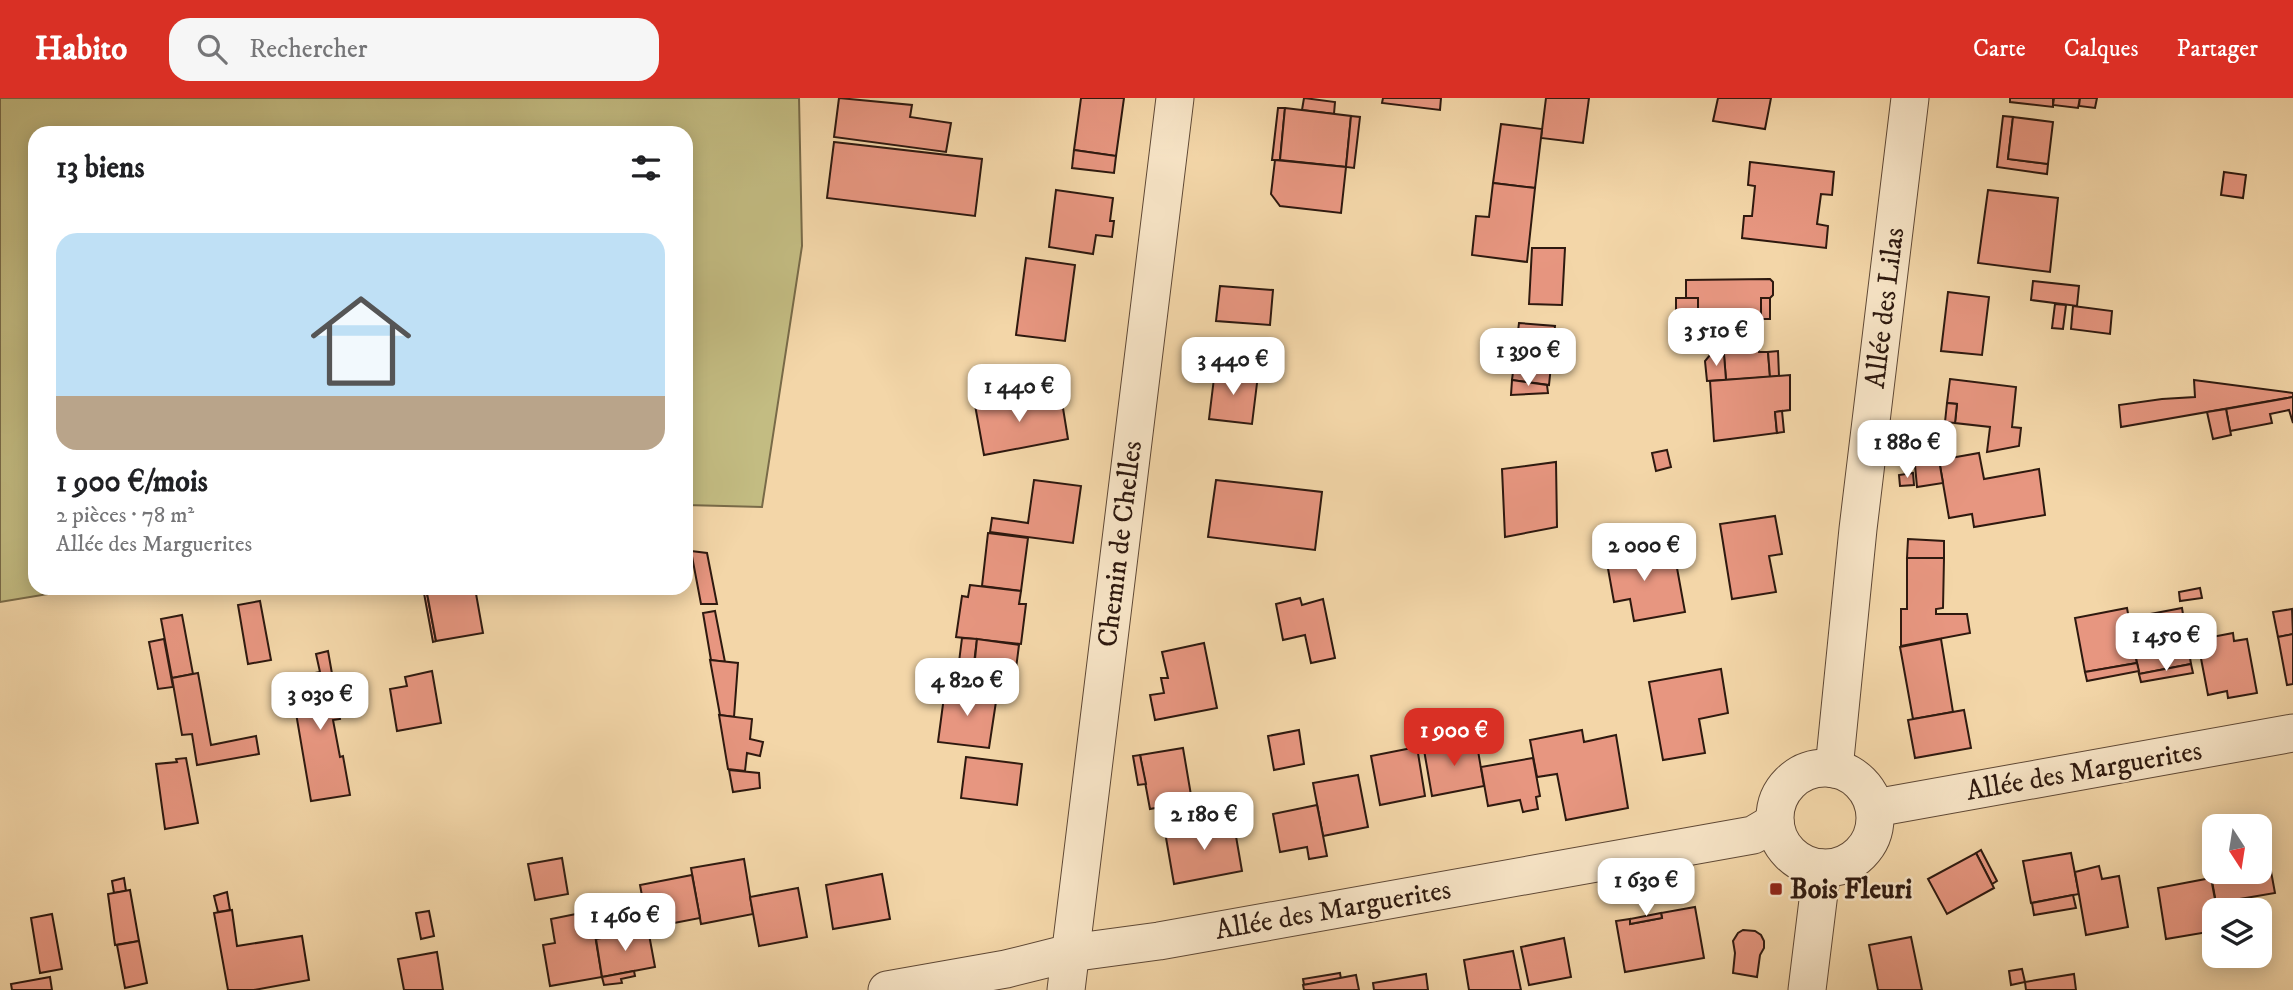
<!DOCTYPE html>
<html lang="fr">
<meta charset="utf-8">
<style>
:root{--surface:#fff;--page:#f6f6f6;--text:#202124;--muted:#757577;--line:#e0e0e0;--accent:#d93025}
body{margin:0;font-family:"IM FELL DW Pica",serif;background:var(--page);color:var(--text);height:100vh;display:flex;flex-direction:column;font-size:26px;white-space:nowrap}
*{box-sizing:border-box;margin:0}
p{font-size:23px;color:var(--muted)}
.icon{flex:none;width:38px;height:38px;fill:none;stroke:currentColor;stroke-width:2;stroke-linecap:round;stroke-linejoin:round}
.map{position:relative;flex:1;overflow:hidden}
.side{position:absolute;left:28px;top:28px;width:665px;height:469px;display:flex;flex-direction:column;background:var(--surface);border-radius:21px;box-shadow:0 4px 18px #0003}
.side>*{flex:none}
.needle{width:46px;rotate:168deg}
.buttons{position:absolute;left:2202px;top:716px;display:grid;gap:14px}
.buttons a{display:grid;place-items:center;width:70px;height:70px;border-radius:14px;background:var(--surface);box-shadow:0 4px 18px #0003;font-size:35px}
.price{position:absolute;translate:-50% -60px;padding:0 16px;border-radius:14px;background:#fff;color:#222;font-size:23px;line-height:46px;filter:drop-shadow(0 2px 4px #0008)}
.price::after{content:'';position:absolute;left:50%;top:42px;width:21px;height:16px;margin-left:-10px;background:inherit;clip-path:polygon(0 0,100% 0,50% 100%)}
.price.active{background:var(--accent);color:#fff}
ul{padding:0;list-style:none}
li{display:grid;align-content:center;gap:14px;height:371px;padding:0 28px}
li+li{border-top:2px solid var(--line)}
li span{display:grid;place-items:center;height:217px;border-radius:21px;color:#555}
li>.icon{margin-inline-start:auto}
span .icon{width:126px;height:126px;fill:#fffc;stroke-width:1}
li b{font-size:30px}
h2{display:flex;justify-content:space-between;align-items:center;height:84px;padding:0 28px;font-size:30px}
header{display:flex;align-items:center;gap:42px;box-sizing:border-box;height:98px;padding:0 35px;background:var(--accent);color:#fff}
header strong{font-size:33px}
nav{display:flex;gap:38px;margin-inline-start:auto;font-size:24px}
.search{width:490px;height:63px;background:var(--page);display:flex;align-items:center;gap:18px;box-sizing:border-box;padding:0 24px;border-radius:21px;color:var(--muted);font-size:26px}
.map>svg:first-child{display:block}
.green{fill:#c3bc82;stroke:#786a48;stroke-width:2}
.building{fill:#e79680;stroke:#2e190f;stroke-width:2}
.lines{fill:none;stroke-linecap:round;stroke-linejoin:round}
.minor-casing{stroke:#5f4835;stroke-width:39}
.minor{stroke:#f7e4c6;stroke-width:37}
.poi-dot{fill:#8f2418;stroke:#f7e4c6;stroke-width:2.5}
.labels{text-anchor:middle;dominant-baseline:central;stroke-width:5;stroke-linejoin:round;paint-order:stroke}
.street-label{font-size:28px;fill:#2e190f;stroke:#f7e4c6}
.poi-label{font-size:28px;font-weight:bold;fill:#2e190f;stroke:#f7e4c6;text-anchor:start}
</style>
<header>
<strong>Habito</strong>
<div class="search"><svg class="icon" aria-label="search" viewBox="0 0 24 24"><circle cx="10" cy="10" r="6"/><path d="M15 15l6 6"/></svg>Rechercher</div>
<nav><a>Carte</a><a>Calques</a><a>Partager</a></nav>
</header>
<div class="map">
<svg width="2293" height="892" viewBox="0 0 2293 892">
<rect width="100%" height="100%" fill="#f3d6a8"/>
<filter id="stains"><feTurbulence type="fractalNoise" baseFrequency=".00286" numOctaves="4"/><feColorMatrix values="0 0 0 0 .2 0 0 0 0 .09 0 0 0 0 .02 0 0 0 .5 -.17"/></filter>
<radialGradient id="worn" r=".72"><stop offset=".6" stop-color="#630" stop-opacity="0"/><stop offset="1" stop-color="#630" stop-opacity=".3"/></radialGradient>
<path class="green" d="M0 0H799L802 148 762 409 686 407V35H35V490H84L0 504Z"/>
<g class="building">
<path d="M839 0 912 7 910 19 951 25 946 54 834 39Z"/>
<path d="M1081 0H1124L1116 58 1074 52Z"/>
<path d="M1304 0 1335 4 1334 16 1302 12Z"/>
<path d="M1383 0H1441L1440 12 1382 5Z"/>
<path d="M1546 0H1589L1583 45 1541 40Z"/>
<path d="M1718 0H1771L1765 31 1713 23Z"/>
<path d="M2010 0H2053V9L2010 4Z"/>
<path d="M2054 0H2080L2078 10 2053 7Z"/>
<path d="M2080 0H2097L2095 10 2079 8Z"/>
<path d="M1278 10H1285L1280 62H1272Z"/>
<path d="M1285 10 1351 18 1346 69 1280 62Z"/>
<path d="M1351 18 1360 19 1354 70 1346 69Z"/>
<path d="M2003 18 2013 19 2008 61 2048 66 2047 76 1997 69Z"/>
<path d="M2013 19 2053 24 2048 66 2008 61Z"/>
<path d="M1501 26 1542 31 1535 90 1493 85Z"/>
<path d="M834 44 982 61 975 118 827 100Z"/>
<path d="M1074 52 1116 58 1114 75 1072 70Z"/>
<path d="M1275 62 1346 69 1341 115 1280 108 1271 96Z"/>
<path d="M1750 64 1834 74 1832 97 1821 96 1817 126 1828 128 1826 150 1742 140 1744 118H1752L1755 88 1748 87Z"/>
<path d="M2224 74 2246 77 2243 100 2221 97Z"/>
<path d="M1493 85 1535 90 1527 164 1472 157 1476 118 1489 119Z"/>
<path d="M1056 92 1113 100 1110 123H1114L1112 139 1096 137 1093 156 1049 149Z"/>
<path d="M1988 92 2058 100 2050 174 1978 165Z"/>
<path d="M1532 150H1565L1562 207 1529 206Z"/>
<path d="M1026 160 1075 167 1065 243 1016 237Z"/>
<path d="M1770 181 1773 184V197L1770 200H1761V221L1698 222V200H1686V182Z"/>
<path d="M2033 183 2079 188 2077 208 2031 202Z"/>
<path d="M1220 188 1273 192 1270 227 1216 223Z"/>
<path d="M1948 194 1989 199 1982 257 1941 253Z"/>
<rect x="1676" y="200" width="22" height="22"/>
<rect x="1761" y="200" width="9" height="21"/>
<path d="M2055 206 2066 207 2063 231 2052 230Z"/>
<path d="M2073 208 2112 213 2110 236 2071 231Z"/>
<path d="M1757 221 1759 254H1768L1770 279 1726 282 1721 222Z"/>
<path d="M1519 225 1555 228 1549 287 1512 282Z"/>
<path d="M1778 253 1779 278 1770 279 1768 254Z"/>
<path d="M1724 256 1726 282 1707 283 1705 263 1710 257Z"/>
<path d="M1215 272 1258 277 1252 326 1209 321Z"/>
<path d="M1790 277V312L1775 314 1777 335 1714 343 1710 283Z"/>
<path d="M1950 281 2016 289 2012 329 2021 330 2019 348 1987 354 1990 329 1955 325 1957 306 1947 305Z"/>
<path d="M1512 282 1547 287 1548 295 1511 297Z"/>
<path d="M2194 282 2293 295V299L2121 329 2119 307 2162 301 2195 299Z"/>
<path d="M1034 296 1036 309 1062 304 1068 341 984 357 975 307Z"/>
<path d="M2293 299V325L2289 312 2270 316 2272 325 2230 333 2226 311Z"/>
<path d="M1947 305 1957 306 1955 325 1945 324Z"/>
<path d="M2226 311 2231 337 2213 341 2207 314Z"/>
<path d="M1782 313 1784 334 1777 335 1775 314Z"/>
<path d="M1667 352 1671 369 1656 373 1652 355Z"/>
<path d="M1979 355 1984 381 2039 371 2045 417 1974 429 1972 416 1949 420 1939 362Z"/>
<path d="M1939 362 1943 385 1917 389 1915 367Z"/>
<path d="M1556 364 1557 429 1505 439 1502 371Z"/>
<path d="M1913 375 1914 387 1900 388 1899 377Z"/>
<path d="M1034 382 1081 388 1073 445 990 434 992 420 1028 425Z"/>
<path d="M1216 382 1322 394 1315 452 1208 439Z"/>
<path d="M1775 418 1782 456 1769 458 1776 494 1732 501 1720 426Z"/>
<path d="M988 435 1028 440 1021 493 982 488Z"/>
<path d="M1619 435 1624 468 1675 459 1685 514 1634 523 1630 501 1614 504 1602 437Z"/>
<path d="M1908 441 1944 443V460H1907Z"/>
<path d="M691 453 707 455 717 506H701Z"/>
<path d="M1907 460H1944L1943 510 1936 511V516H1967L1970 535 1901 548V511H1907Z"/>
<path d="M970 487 1021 493 1019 506H1026L1021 546 956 539 962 498 968 499Z"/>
<path d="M423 490H426L436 543 433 544Z"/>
<path d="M426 490H475L483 535 436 543Z"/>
<path d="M2200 490 2202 500 2180 503 2179 494Z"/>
<path d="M1300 500 1302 507 1323 501 1335 560 1311 565 1305 537 1283 542 1276 506Z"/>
<path d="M260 503 271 562 248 566 238 507Z"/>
<path d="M2127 510 2137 565 2085 574 2075 520Z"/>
<path d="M2182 510 2191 566 2139 576 2129 520Z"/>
<path d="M2292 511 2293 536 2278 539 2273 514Z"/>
<path d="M715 513 725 564 711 562 703 515Z"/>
<path d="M182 517 193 576 172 580 161 521Z"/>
<path d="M2233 535 2234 543 2247 541 2257 595 2228 600 2227 593 2208 597 2199 550 2214 547 2212 539Z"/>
<path d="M2293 536V586L2287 587 2278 539Z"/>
<path d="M962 540 977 541 973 573 958 572Z"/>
<path d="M164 541 173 589 158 591 149 544Z"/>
<path d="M977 541 1019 547 1014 586 973 581Z"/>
<path d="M1941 541 1953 614 1913 621 1900 549Z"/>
<path d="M1204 545 1217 610 1155 622 1150 597 1164 595 1161 580H1168L1162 554Z"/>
<path d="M328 553 340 621 333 622 340 659 343 658 350 697 311 703 290 580 320 574 316 556Z"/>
<path d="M710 562 738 565 734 619 720 617Z"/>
<path d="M2137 565 2139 573 2087 583 2085 574Z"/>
<path d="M2191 566 2193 575 2141 584 2139 576Z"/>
<path d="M1721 571 1728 615 1699 621 1705 655 1663 662 1649 584Z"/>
<path d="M432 573 441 625 397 633 390 591 407 588 405 579Z"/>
<path d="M198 575 211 647 256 638 259 656 197 667 192 636 182 637 172 580Z"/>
<path d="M945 591 997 597 989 650 938 644Z"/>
<path d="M1964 612 1971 650 1915 660 1908 622Z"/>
<path d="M719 617 752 621 750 641 763 644 760 658 747 655 745 673 728 671Z"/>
<path d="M1299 632 1304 666 1274 672 1268 638Z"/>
<path d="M1582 632 1584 644 1616 637 1628 710 1566 722 1557 676 1537 679 1530 642Z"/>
<path d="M1476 641 1484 688 1432 698 1424 652Z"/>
<path d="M1417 649 1425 698 1380 707 1371 658Z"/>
<path d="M1183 650 1192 703 1150 711 1140 657Z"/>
<path d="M1140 657 1146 686 1138 687 1133 658Z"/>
<path d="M966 659 1022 666 1017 707 961 700Z"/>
<path d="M186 660 198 725 165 731 156 666 177 664 176 661Z"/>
<path d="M1533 660 1540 698 1536 699 1538 711 1523 714 1520 702 1488 708 1481 669Z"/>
<path d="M729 672 759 675 760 690 733 694Z"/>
<path d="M1358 677 1368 729 1323 738 1313 685Z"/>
<path d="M1317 707 1327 758 1309 761 1307 749 1280 754 1273 716Z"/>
<path d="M1233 721 1242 773 1174 786 1165 734Z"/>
<path d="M2266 746 2275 795 2216 805 2207 756 2214 755V774H2259V747Z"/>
<path d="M1981 752 1997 783 1992 786 1976 755Z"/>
<path d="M1976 755 1994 790 1947 816 1928 781Z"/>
<path d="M2071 755 2079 796 2031 805 2023 763Z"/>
<path d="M562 760 568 796 535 802 528 766Z"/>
<path d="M744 761 753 816 701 826 691 770Z"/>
<path d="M2099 768 2102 781 2119 778 2128 829 2086 837 2075 774Z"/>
<path d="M882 776 890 821 833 831 826 787Z"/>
<path d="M692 777 700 820 648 830 640 787Z"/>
<path d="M124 780 126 793 114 795 112 783Z"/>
<path d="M2211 780 2217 812H2214V833L2166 841 2158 790Z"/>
<path d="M798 790 807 839 759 848 750 799Z"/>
<path d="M130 792 139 843 115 847 108 796Z"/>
<path d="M227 794 230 812 218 814 214 798Z"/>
<path d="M2073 797 2076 810 2034 817 2032 805Z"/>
<path d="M1695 809 1704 860 1625 874 1616 823 1630 821V826L1662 820 1661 815Z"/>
<path d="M232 812 237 848 302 838 309 882 254 892H228L214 815Z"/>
<path d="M429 813 434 838 421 841 416 815Z"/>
<path d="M591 813 602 879 550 888 543 847 555 845 551 821Z"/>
<path d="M1661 815 1662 820 1630 826V821Z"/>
<path d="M52 816 62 871 40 875 31 820Z"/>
<path d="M648 831 655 869 602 879 596 841Z"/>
<path d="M1743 832 1755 833 1761 837 1764 843V850L1760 857 1757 879 1733 875 1735 855 1733 843 1738 835Z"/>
<path d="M1911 839 1922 892H1878L1869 847Z"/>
<path d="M1564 840 1571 879 1529 887 1521 849Z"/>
<path d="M139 843 147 885 125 890 117 847Z"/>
<path d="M1513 853 1521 892H1469L1464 862Z"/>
<path d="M437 854 443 892H404L398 861Z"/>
<path d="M2022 871 2025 884 2011 887 2009 873Z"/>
<path d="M634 873 635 878 621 881 622 885 604 887 602 879Z"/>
<path d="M1340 875 1341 881 1304 887 1303 881Z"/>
<path d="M1426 876 1428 892H1374L1373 885Z"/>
<path d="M2074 876 2076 892H2026L2025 884Z"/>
<path d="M1356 877 1359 892H1304L1303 887Z"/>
<path d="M50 879 52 892H12L11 886Z"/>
</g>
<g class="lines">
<g class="minor-casing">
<g id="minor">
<circle cx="1825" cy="720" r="50"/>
<path d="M1834 671 1858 431 1910 0"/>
<path d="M1875 710 2293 635"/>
<path d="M887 892 1006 871 1070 855 1159 843 1753 737 1775 724"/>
<path d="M1066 892 1175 0"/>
<path d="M1807 892 1822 770"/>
</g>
</g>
<use href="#minor" class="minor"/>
</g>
<rect class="poi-dot" x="1769" y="784" width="14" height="14" rx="3.5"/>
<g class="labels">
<g class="street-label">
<text transform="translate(1885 210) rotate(-83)">Allée des Lilas</text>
<text transform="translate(1120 446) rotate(-83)">Chemin de Chelles</text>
<text transform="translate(2084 673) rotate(-10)">Allée des Marguerites</text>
<text transform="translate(1333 812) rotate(-10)">Allée des Marguerites</text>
</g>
<g class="poi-label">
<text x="1790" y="791">Bois Fleuri</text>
</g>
</g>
<rect width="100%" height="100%" filter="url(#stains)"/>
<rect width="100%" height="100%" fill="url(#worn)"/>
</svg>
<div class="buttons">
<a><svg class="needle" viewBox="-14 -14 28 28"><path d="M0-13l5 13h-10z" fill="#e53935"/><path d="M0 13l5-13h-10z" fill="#757577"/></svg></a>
<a><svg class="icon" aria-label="layers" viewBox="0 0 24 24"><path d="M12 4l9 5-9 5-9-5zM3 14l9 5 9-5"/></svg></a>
</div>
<b class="price" style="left:1716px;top:270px">3 510 €</b>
<b class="price" style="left:1528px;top:290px">1 390 €</b>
<b class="price" style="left:1233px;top:299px">3 440 €</b>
<b class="price" style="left:1019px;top:326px">1 440 €</b>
<b class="price" style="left:1907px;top:382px">1 880 €</b>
<b class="price" style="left:1644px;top:485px">2 000 €</b>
<b class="price" style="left:2166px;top:575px">1 450 €</b>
<b class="price" style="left:967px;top:620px">4 820 €</b>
<b class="price" style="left:320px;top:634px">3 030 €</b>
<b class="price active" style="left:1454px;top:670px">1 900 €</b>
<b class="price" style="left:1204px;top:754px">2 180 €</b>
<b class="price" style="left:1646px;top:820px">1 630 €</b>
<b class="price" style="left:625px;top:855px">1 460 €</b>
<section class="side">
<h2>13 biens<svg class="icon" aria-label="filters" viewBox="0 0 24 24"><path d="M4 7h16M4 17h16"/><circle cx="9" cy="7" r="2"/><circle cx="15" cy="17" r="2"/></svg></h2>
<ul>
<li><span style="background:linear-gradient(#bfe0f5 75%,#b9a48a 0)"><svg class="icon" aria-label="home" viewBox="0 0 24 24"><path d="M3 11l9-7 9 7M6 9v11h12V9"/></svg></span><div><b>1 900 €/mois</b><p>2 pièces · 78 m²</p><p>Allée des Marguerites</p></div></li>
</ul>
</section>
</div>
